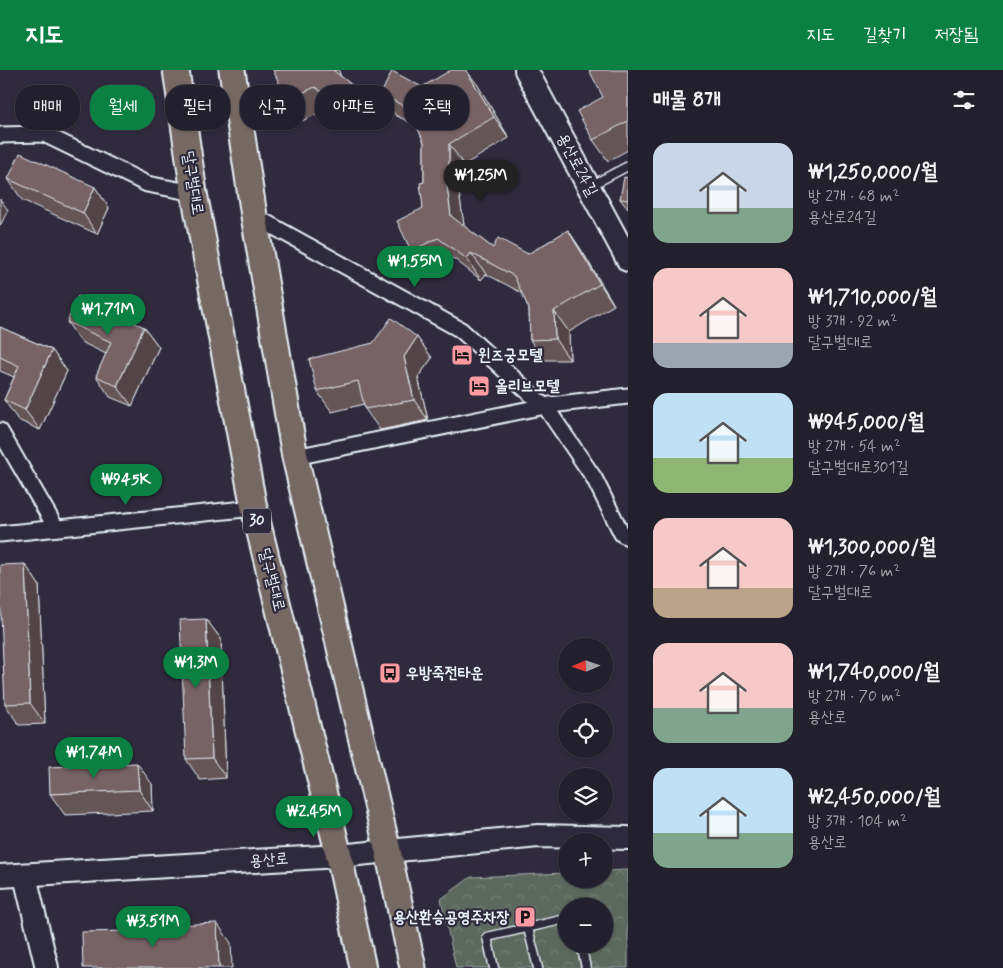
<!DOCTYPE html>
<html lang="ko">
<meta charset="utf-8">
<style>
:root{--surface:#23202e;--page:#2f2d3a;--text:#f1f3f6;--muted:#a3a3aa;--line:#403e4a;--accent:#0b8043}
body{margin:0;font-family:Mynerve,"Poor Story",sans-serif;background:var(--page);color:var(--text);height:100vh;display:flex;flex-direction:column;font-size:19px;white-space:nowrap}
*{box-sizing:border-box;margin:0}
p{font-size:16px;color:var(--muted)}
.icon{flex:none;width:28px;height:28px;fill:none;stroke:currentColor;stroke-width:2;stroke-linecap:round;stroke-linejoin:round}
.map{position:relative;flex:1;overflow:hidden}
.details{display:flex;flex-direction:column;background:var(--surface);width:375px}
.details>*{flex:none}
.top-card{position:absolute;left:15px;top:15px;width:475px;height:45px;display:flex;gap:10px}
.needle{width:32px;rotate:268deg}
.tools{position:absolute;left:558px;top:568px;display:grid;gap:10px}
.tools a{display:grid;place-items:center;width:55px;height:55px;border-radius:50%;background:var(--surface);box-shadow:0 1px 4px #0004,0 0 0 1px var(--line);font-size:25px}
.price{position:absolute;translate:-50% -42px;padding:0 11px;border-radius:18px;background:var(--accent);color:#fff;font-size:16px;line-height:32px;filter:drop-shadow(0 1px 2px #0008)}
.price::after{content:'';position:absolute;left:50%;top:30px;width:15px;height:11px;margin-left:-8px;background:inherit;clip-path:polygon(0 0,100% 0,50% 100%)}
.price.active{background:#222;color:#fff}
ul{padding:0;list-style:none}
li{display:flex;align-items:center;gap:15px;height:125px;padding:0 25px}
li span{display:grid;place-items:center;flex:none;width:140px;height:100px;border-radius:15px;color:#555}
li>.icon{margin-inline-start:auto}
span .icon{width:60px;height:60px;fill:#fffc;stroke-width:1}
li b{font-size:21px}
h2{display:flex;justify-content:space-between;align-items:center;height:60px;padding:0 25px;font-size:21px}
.pill{padding:0 18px;border-radius:20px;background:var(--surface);box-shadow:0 1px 4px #0004,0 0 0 1px var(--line);font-size:18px;line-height:45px}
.pill.active{background:var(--accent);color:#fff}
header{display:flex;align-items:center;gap:30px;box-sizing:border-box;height:70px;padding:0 25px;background:var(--accent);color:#fff}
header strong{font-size:24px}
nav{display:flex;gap:28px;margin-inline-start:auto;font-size:18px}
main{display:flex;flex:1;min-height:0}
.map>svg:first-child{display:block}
.forest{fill:url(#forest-crowns);stroke:#a2acaa;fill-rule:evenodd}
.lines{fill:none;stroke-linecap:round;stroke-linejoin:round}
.lane-casing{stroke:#e8f1f8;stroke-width:11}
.street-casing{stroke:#e8f1f8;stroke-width:19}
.secondary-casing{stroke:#e8f1f8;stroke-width:26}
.primary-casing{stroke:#e8f1f8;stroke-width:29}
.lane{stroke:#2f2a3d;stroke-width:8}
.street{stroke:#2f2a3d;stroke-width:15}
.secondary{stroke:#2f2a3d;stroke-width:22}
.primary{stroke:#766964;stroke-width:25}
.wall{fill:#665457;stroke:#e8f1f8}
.shaded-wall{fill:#534547;stroke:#e8f1f8}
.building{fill:#776265;stroke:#e8f1f8}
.labels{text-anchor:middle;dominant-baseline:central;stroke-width:4.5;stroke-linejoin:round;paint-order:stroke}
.shield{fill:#2f2a3d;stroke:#b0b5c0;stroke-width:1}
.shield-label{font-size:15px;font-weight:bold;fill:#e8f1f8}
.street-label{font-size:16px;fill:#e8f1f8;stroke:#2f2a3d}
.poi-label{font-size:16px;font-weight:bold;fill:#e8f1f8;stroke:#2f2a3d;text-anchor:start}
</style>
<header>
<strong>지도</strong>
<nav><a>지도</a><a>길찾기</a><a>저장됨</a></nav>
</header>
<main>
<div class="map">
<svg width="628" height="898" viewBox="0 0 628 898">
<defs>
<pattern id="forest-crowns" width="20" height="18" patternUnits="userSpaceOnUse" patternTransform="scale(1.25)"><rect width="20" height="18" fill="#5b685d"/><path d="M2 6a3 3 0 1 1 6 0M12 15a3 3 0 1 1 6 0" fill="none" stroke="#737e75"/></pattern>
</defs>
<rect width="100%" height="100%" fill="#2f2a3d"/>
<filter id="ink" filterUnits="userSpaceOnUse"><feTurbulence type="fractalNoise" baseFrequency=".02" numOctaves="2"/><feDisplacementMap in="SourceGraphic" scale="10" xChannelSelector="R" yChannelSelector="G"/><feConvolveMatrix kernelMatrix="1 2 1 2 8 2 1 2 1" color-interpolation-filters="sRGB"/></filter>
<g filter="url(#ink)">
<path class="forest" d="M628 800V898H456L441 829 471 807 566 803V809H604V801ZM566 836H604V874H566Z"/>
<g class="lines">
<g class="lane-casing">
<g id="lane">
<path d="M590 116 628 96"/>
<path d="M528 858 538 898"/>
<path d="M581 874 586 898"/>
<path d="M494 898 487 867 566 849"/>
</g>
</g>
<g class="street-casing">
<g id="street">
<path d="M0 65 44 64 147 114 194 123"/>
<path d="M254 146 461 260 547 339 594 408 622 464 628 467"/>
<path d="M0 361 56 458"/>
<path d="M295 387 550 335 628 326"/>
<path d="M0 464 254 438"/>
</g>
</g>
<g class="secondary-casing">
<g id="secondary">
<path d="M526 0 628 190"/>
<path d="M0 806 339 786 538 766 628 768"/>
<path d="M25 806 47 898"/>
</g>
</g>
<g class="primary-casing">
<g id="primary">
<path d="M176 0 194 123 254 438 339 786 363 898"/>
<path d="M232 0 254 146 295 387 388 781 413 898"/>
</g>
</g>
<use href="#lane" class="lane"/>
<use href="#street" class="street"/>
<use href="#secondary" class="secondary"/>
<use href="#primary" class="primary"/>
</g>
<g class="wall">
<path d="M274 0H339L340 5 372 39 357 59 329 38 302 51 287 30Z"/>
<path d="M628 0V80L608 91 593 70 603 27Z"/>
<path d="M477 14 509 68 464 95V123H459L464 156 493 178 528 184 568 160 582 181 614 235 569 262 570 290H544L530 270 529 239 522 223 486 204 481 210 453 188 426 201 411 181 423 138 424 112V72L417 56 395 45 381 24 422 17Z"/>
<path d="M628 108V139L620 129Z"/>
<path d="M8 109 95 117 109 138 97 164 22 130Z"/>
<path d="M67 252 144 257 159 277 132 336 110 327 96 306 106 284 81 272Z"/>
<path d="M0 257 52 280 67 301 40 360 18 350 4 330 14 307 0 301Z"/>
<path d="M417 267 432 288 418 307 428 350 380 360 365 339 364 334 332 342 317 321Z"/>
<path d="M25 494 39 515 45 654 19 655 5 634Z"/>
<path d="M206 549 221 569 226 708 200 710 186 689Z"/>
<path d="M152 714 153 741 65 745 50 724Z"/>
</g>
<g class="shaded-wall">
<path d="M330 0H339L342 16Z"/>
<path d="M466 0 477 14 509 68 494 47Z"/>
<path d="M357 19 372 39 357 59 343 38Z"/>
<path d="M449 74 464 95V123L449 102Z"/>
<path d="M445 102 459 123 466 167 451 146Z"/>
<path d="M95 117 109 138 97 164 83 143Z"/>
<path d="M0 129 8 140 0 156Z"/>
<path d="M568 160 582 181 614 235 600 214Z"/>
<path d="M471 183 486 204 481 210 467 189Z"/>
<path d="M554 241 569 262 570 290 555 269Z"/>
<path d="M144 257 159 277 132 336 117 316Z"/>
<path d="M417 267 432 288 418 307 428 350 414 330 404 287Z"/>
<path d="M52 280 67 301 40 360 25 340Z"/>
<path d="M25 494 39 515 45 654 30 633Z"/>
<path d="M206 549 221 569 226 708 212 688Z"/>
<path d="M137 693 152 714 153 741 139 720Z"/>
<path d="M217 853 231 873 232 898H219Z"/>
</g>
<g class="building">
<path d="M273 0H333L357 19 343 38 315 17 287 30Z"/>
<path d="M451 0H466L494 47 449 74V102H445L451 146 493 178 498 168 528 184 568 160 600 214 554 241 555 269 530 270 529 239 514 206 471 183 467 189 438 168 411 181 397 151 423 138 420 113 424 112V72L409 39 381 24 392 1 422 17Z"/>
<path d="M589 0H628V51L593 70 577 41 603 27Z"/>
<path d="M20 83 95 117 83 143 8 109Z"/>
<path d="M624 107 628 108V130L620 129Z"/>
<path d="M78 226 144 257 117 316 96 306 111 272 67 252Z"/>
<path d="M391 248 417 267 404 287 414 330 365 339 358 311 317 321 309 289 373 273Z"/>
<path d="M0 257 52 280 25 340 4 330 19 296 0 287Z"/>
<path d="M25 494 30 633 5 634 0 524V495Z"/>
<path d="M206 549 212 688 186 689 180 550Z"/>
<path d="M137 693 139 720 50 724 49 697Z"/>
<path d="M217 853 219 898H83L82 862 174 860V855Z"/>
</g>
</g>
<defs>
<g id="hotel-square" transform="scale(1.125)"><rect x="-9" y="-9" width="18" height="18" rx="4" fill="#ff9aa2" stroke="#2f2a3d"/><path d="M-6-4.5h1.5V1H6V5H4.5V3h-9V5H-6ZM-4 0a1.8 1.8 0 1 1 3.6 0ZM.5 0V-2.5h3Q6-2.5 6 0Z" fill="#111"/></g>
<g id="bus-square" transform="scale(1.125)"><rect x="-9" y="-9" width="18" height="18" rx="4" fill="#ff9aa2" stroke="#2f2a3d"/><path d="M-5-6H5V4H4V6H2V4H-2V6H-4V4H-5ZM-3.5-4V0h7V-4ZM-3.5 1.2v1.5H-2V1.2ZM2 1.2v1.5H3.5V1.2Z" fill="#111"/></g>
<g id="parking-square" transform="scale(1.125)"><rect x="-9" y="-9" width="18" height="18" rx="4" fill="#ff9aa2" stroke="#2f2a3d"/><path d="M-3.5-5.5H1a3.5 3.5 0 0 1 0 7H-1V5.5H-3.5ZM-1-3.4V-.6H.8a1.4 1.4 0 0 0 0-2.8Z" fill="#111"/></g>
</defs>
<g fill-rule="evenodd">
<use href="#hotel-square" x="462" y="285"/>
<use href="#hotel-square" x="479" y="316"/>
<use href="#bus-square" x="390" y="603"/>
<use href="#parking-square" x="525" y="847"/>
</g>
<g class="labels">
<rect class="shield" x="243" y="438.5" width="28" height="25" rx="4"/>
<g class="shield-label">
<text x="257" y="451">30</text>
</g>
<g class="street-label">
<text transform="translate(577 95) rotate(62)">용산로24길</text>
<text transform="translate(193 113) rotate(81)">달구벌대로</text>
<text transform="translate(272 510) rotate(76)">달구벌대로</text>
<text transform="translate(269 790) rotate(-4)">용산로</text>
</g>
<g class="poi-label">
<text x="478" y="285">윈즈궁모텔</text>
<text x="495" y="316">올리브모텔</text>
<text x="406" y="603">우방죽전타운</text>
<text x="509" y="847" text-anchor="end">용산환승공영주차장</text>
</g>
</g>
</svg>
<div class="tools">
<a><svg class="needle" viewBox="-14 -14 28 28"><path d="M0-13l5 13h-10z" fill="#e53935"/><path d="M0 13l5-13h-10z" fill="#a3a3aa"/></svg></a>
<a><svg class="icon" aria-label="locate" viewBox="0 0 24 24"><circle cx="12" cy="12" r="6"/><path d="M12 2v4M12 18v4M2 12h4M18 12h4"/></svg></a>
<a><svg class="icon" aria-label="layers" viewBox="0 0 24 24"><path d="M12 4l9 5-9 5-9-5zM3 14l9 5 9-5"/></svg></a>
<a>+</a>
<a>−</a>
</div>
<b class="price active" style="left:481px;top:132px">₩1.25M</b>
<b class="price" style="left:415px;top:218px">₩1.55M</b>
<b class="price" style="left:108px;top:266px">₩1.71M</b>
<b class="price" style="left:126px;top:436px">₩945K</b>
<b class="price" style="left:196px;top:619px">₩1.3M</b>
<b class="price" style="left:94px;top:709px">₩1.74M</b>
<b class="price" style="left:314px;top:768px">₩2.45M</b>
<b class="price" style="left:153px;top:878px">₩3.51M</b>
<div class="top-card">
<a class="pill">매매</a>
<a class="pill active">월세</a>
<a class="pill">필터</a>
<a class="pill">신규</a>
<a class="pill">아파트</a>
<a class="pill">주택</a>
</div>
</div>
<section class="details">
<h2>매물 8개<svg class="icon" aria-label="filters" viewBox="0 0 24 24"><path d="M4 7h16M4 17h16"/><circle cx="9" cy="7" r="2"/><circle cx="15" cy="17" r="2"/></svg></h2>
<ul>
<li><span style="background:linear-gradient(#c9d6e8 65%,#7fa58c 0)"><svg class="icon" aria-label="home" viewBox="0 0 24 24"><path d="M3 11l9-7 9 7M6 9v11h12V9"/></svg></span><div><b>₩1,250,000/월</b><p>방 2개 · 68 m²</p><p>용산로24길</p></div></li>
<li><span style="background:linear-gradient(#f6c9c9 75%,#9aa5b1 0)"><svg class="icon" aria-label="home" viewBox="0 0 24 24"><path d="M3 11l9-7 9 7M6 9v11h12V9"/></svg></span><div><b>₩1,710,000/월</b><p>방 3개 · 92 m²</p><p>달구벌대로</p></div></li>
<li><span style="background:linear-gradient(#bfe0f5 65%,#8fb573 0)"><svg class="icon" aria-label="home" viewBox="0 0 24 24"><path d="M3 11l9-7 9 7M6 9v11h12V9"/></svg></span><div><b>₩945,000/월</b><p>방 2개 · 54 m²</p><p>달구벌대로301길</p></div></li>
<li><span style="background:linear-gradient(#f6c9c9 70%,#b9a48a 0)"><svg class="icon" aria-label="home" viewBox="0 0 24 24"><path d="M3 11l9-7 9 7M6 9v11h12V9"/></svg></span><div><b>₩1,300,000/월</b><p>방 2개 · 76 m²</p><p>달구벌대로</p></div></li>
<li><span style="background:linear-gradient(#f6c9c9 65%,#7fa58c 0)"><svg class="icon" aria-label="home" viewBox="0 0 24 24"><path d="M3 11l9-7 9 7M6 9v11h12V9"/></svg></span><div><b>₩1,740,000/월</b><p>방 2개 · 70 m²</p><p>용산로</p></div></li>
<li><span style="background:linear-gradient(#bfe0f5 65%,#7fa58c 0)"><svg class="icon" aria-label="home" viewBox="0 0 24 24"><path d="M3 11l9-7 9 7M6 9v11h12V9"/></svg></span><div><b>₩2,450,000/월</b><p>방 3개 · 104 m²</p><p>용산로</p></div></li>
</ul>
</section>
</main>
